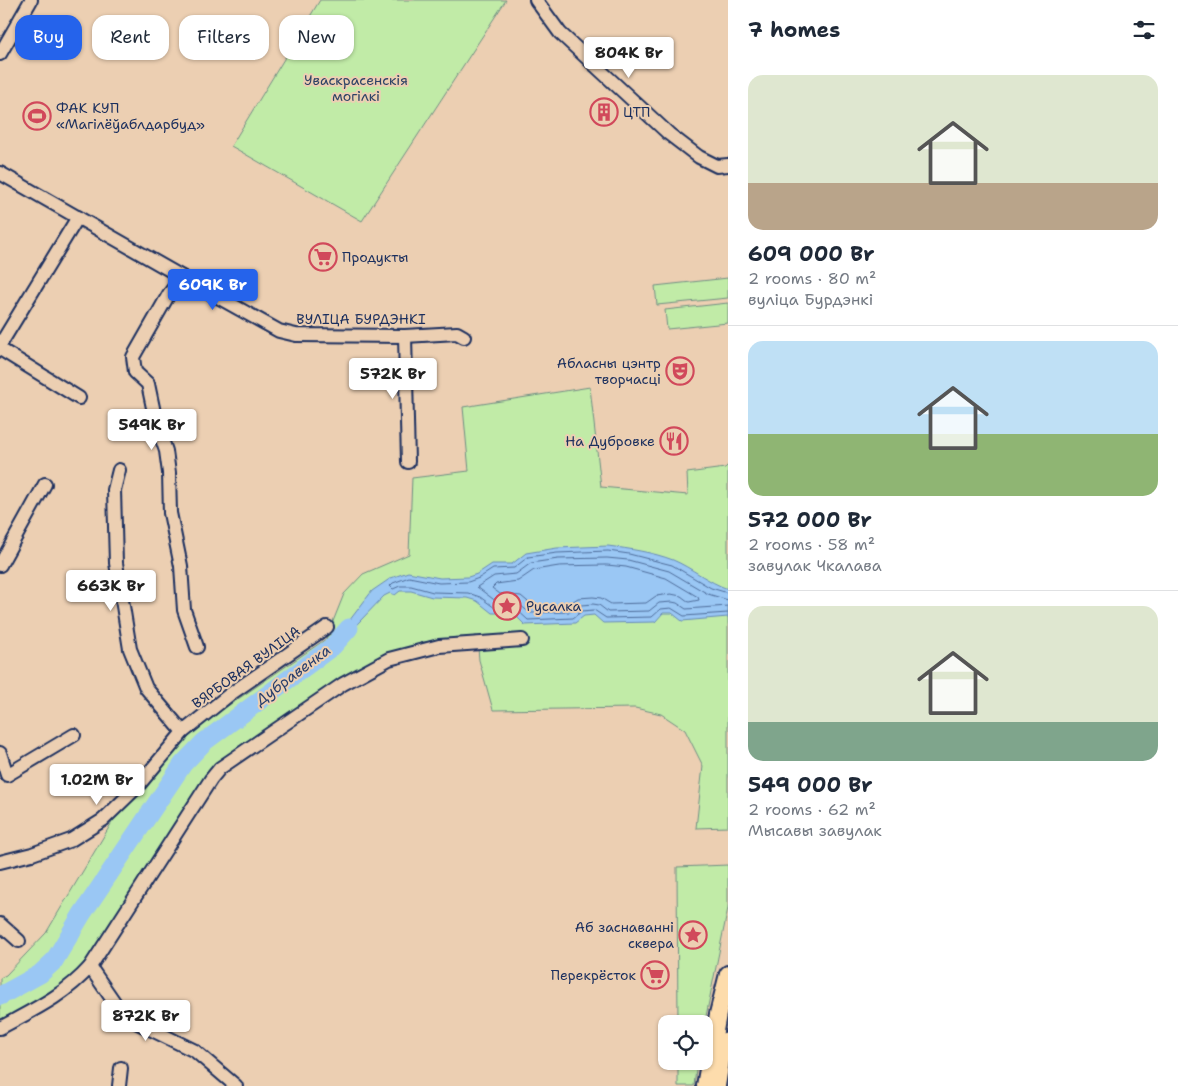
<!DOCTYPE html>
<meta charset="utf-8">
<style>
:root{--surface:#fff;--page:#f2f2f3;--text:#1f2937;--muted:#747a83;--line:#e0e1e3;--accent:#2563eb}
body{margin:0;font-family:"Shantell Sans",sans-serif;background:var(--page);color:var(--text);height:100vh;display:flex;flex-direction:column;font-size:19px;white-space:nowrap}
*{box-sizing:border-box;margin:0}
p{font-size:16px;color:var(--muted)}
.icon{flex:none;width:28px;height:28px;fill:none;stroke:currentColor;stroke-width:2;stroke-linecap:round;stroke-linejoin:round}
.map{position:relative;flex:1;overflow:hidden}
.panel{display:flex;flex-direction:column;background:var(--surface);width:450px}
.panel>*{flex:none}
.hud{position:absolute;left:15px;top:15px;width:475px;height:45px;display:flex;gap:10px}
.fabs{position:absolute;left:658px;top:1015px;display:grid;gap:10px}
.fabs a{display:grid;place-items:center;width:55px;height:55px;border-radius:10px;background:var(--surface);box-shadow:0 1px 4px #0004;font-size:25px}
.price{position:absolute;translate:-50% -42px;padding:0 11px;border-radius:5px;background:#fff;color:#222;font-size:16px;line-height:32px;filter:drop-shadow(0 1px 2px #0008)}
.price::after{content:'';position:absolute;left:50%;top:30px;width:15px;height:11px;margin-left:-8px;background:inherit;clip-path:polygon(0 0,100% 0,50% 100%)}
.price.selected{background:var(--accent);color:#fff}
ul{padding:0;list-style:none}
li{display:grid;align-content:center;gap:10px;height:265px;padding:0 20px}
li+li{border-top:1px solid var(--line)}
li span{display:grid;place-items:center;height:155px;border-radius:15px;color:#555}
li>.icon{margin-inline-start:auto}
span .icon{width:90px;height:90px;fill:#fffc;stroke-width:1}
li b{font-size:21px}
h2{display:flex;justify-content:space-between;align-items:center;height:60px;padding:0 20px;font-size:21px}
.chip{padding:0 18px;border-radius:15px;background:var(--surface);box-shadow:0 1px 4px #0004;font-size:18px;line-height:45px}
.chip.selected{background:var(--accent);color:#fff}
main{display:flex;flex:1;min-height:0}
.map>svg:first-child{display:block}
.green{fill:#c1eba7;stroke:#6e8d82}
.water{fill:#9ac7f4;stroke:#678ab8}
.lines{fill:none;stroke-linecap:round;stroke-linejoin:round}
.shore{stroke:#4e6c9a;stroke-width:1}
.river{stroke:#9ac7f4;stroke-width:19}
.minor-casing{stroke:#1b2f5e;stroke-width:16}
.major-casing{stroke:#1b2f5e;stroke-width:20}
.minor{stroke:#eccfb2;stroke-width:12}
.major{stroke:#fddcac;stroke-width:16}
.labels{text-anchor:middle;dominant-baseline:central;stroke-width:4;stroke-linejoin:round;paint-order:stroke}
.park-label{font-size:14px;fill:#2c4265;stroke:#eccfb2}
.poi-label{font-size:14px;fill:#1b2f5e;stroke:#eccfb2;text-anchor:start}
.street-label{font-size:14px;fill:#1b2f5e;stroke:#eccfb2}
.water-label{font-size:15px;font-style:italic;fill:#283e6d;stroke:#eccfb2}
</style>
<main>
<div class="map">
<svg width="728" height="1086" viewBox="0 0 728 1086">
<rect width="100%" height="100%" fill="#eccfb2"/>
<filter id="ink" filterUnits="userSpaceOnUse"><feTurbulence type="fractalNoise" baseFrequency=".02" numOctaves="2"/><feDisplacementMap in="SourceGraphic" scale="10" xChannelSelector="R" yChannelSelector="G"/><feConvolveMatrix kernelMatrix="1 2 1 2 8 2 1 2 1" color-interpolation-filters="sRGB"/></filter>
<g filter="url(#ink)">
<g class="green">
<path d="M320 0H506L362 221 231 146Z"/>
<path d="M728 278V298L657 305 655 286Z"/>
<path d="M728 303V323L667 329 665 310Z"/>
<path d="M590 387 601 487 688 495 687 473 725 468 728 465V827L696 828 703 766 685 730 661 714 635 708 493 710 479 660 477 636 423 642 374 660 316 695 234 751 86 967 65 988 0 1023V978L6 975 46 933 114 819 179 744 213 716 326 639 344 594 363 574 409 554 412 478 469 471 463 407Z"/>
<path d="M728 865V908L704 1026V1024H678L677 867Z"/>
<path d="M678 1061H697L694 1086H678Z"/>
</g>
<path class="water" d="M608 546C630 549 652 552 673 560 692 568 708 582 728 589V617L682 621 672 613H663L655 622 603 623 594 615 584 616 575 623 525 625 513 613H492L477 601 467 598 432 597 411 591H400L395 595 390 593 384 596 337 645 333 646V642L372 591 391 578 408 572 440 578 468 577 477 574 492 564H512L526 553 557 548Z"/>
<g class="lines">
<g class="shore">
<path d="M607 565 626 567 666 578 698 597 699 600 689 602 681 596 671 594 656 596 646 603 611 604 601 598 593 597 578 598 567 605 533 606 521 596 500 594 492 588 496 584 518 581 534 570 559 566Z"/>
<path d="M728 593 711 588 672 565 629 554 608 551 557 553 528 557 514 568 493 569 479 578 468 582 439 583 409 577 393 583 390 586 393 589 400 586H411L433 592 468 593 480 597 495 608H515L528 620 573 618 582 611 594 610 606 618 652 617 661 609 671 608 684 616 728 613"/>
<path d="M728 600 708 594 669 571 628 560 607 558 558 559 531 563 516 574 494 576 477 587 497 602H516L530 613 570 612 581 605 593 604 599 605 608 612 649 611 659 603 672 602 677 603 686 609 728 606"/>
</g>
<path class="river" d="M0 996 40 974 54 961 82 914 183 764 204 742 333 646 349 628"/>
<g class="minor-casing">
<g id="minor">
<path d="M536 0 560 33 669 134 699 157 717 166 728 165"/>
<path d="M0 54 31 0"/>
<path d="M0 173 182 277 279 331 296 335 405 336 457 333 464 337"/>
<path d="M182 277 169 294 133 357 135 372 148 384 156 422 166 451 169 473 170 513 181 566 184 610 197 647"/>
<path d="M405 336 408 462"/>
<path d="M0 345 78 217"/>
<path d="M0 349 79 398"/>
<path d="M119 470 114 490 116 563 130 649 146 688 183 732"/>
<path d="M0 565 45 484"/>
<path d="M0 753 7 775 74 735"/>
<path d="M0 862 32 854 71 840 103 820 137 787 183 732 229 695 327 627"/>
<path d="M0 924 19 941"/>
<path d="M90 967 119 1009 136 1022 195 1051 236 1086"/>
<path d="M0 1028C33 1010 64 996 90 967L211 779 220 768 343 684 389 659 439 646 522 640"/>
<path d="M119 1086 121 1068"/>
</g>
</g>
<g class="major-casing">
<g id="major">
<path d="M705 1086 718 1014 728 974"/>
<path d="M717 1086 724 1041"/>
</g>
</g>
<use href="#minor" class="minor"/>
<use href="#major" class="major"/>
</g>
</g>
<defs>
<g id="building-ring" transform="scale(1.4375)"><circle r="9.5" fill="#eccfb2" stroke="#d1495b" stroke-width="1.5"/><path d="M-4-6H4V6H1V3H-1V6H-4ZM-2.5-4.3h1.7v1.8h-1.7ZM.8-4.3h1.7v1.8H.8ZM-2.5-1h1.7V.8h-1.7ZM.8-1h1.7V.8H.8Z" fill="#d1495b"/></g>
<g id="stadium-ring" transform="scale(1.4375)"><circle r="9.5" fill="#eccfb2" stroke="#d1495b" stroke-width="1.5"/><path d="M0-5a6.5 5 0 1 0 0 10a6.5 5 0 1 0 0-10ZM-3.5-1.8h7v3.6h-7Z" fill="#d1495b"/></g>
<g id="supermarket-ring" transform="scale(1.4375)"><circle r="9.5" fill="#eccfb2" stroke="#d1495b" stroke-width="1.5"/><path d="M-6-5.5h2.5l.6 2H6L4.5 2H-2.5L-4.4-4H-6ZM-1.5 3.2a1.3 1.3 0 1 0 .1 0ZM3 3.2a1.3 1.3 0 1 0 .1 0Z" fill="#d1495b"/></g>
<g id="theatre-ring" transform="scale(1.4375)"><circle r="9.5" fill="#eccfb2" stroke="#d1495b" stroke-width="1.5"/><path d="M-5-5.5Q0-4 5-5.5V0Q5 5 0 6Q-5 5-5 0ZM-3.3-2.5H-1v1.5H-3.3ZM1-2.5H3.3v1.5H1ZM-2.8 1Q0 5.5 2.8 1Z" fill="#d1495b"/></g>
<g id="restaurant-ring" transform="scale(1.4375)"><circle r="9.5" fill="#eccfb2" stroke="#d1495b" stroke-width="1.5"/><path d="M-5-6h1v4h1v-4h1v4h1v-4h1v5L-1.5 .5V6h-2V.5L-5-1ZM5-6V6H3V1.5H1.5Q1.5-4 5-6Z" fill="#d1495b"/></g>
<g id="sight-ring" transform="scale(1.4375)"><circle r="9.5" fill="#eccfb2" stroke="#d1495b" stroke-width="1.5"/><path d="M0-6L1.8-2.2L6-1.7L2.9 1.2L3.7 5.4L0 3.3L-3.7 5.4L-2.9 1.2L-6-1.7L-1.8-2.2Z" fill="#d1495b"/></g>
</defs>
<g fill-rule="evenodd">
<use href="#building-ring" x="604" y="112"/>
<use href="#stadium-ring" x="37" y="116"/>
<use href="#supermarket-ring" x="323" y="257"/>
<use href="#theatre-ring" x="680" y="371"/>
<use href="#restaurant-ring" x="674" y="441"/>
<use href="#sight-ring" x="507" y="606"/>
<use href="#sight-ring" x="693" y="935"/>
<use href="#supermarket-ring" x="655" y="975"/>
</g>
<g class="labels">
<g class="park-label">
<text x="356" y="80">Уваскрасенскія<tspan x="356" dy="16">могілкі</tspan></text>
</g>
<g class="poi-label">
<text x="56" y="108">ФАК КУП<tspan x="56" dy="16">«Магілёўаблдарбуд»</tspan></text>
<text x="623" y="112">ЦТП</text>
<text x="342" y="257">Продукты</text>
<text x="661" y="363" text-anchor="end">Абласны цэнтр<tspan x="661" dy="16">творчасці</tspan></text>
<text x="655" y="441" text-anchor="end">На Дубровке</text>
<text x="526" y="606">Русалка</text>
<text x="674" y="927" text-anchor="end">Аб заснаванні<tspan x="674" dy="16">сквера</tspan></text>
<text x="636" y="975" text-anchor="end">Перекрёсток</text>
</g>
<g class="street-label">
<text x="361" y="319">ВУЛІЦА БУРДЭНКІ</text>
<text transform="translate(246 667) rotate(-36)">ВЯРБОВАЯ ВУЛІЦА</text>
</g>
<g class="water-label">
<text transform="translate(293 675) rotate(-37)">Дубравенка</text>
</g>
</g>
</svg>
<div class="fabs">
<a><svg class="icon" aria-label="locate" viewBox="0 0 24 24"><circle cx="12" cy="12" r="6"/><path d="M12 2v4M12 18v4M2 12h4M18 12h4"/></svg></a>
</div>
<b class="price" style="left:629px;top:79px">804K Br</b>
<b class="price selected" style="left:213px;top:311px">609K Br</b>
<b class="price" style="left:393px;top:400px">572K Br</b>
<b class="price" style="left:152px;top:451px">549K Br</b>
<b class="price" style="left:111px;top:612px">663K Br</b>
<b class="price" style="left:97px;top:806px">1.02M Br</b>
<b class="price" style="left:146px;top:1042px">872K Br</b>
<div class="hud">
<a class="chip selected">Buy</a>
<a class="chip">Rent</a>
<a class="chip">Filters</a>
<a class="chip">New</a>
</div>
</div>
<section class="panel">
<h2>7 homes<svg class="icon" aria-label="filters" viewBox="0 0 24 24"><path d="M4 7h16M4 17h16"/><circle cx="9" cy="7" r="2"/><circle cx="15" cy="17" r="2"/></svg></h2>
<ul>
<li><span style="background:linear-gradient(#dfe7d0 70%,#b9a48a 0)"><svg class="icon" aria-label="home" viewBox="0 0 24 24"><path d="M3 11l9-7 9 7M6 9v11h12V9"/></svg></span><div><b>609 000 Br</b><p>2 rooms · 80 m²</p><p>вуліца Бурдэнкі</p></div></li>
<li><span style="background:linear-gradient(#bfe0f5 60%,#8fb573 0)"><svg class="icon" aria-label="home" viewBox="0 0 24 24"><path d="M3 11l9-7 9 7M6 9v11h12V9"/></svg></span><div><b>572 000 Br</b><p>2 rooms · 58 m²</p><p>завулак Чкалава</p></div></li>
<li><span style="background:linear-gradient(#dfe7d0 75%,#7fa58c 0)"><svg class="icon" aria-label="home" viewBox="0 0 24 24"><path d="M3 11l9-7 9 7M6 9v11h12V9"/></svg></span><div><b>549 000 Br</b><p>2 rooms · 62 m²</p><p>Мысавы завулак</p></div></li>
</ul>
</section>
</main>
